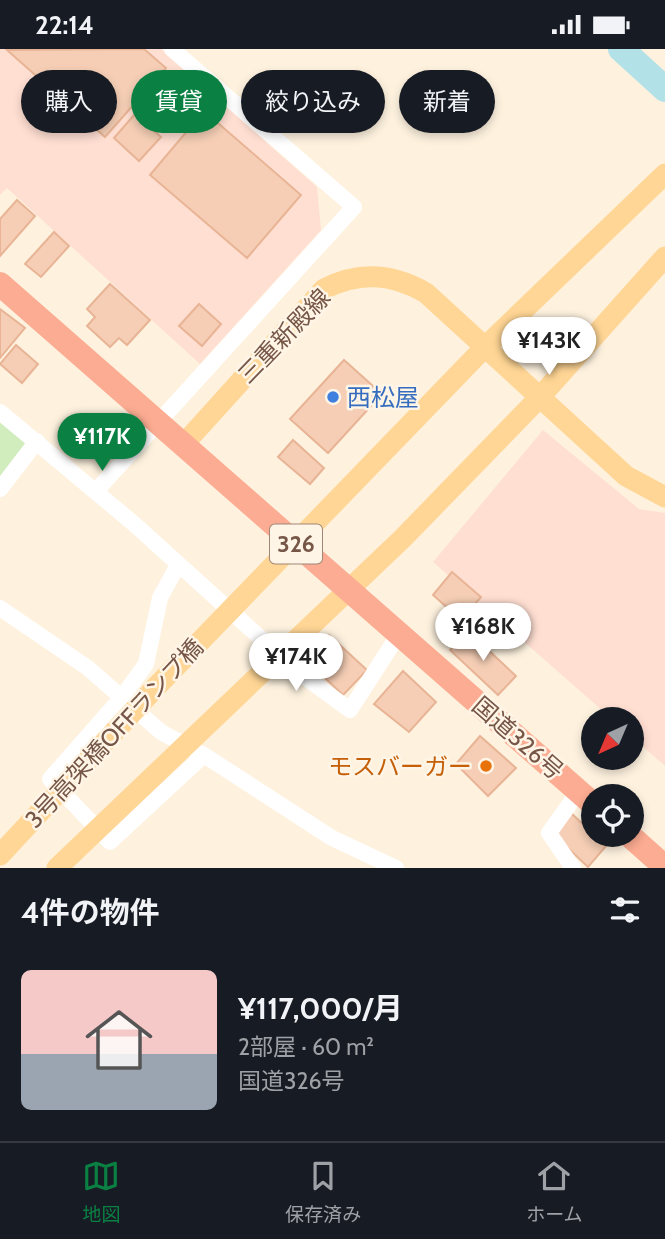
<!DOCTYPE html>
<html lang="ja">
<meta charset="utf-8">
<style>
:root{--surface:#171b24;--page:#20242c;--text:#f1f3f6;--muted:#9ea1a6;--line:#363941;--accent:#0b8043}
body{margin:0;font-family:Cabin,"Noto Sans JP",sans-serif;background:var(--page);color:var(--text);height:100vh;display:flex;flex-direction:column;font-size:26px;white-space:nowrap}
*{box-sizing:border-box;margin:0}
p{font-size:23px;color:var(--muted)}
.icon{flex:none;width:38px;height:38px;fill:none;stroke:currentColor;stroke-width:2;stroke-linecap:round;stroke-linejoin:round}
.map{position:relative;height:819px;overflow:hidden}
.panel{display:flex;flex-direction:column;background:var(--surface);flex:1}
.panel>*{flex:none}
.top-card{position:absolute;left:21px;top:21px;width:623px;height:63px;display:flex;gap:14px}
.needle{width:46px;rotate:224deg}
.tools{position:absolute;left:581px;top:658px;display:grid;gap:14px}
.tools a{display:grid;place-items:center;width:63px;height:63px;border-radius:50%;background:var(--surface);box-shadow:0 4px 10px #0003;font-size:35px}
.price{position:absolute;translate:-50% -60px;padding:0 16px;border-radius:24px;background:#fff;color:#222;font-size:23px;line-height:46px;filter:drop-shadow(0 2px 4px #0008)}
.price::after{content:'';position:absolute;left:50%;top:42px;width:21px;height:16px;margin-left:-10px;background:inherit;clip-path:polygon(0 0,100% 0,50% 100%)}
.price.selected{background:var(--accent);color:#fff}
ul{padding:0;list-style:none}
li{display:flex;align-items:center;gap:21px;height:175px;padding:0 21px}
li+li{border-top:2px solid var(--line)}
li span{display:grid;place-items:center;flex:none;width:196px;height:140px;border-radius:10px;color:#555}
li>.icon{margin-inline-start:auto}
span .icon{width:84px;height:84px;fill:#fffc;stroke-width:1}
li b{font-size:30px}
h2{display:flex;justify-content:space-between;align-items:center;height:84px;padding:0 21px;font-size:30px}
.chip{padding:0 24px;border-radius:32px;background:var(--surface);box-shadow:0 4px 10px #0003;font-size:24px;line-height:63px}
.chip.selected{background:var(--accent);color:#fff}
.status{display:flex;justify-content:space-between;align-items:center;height:49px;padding:0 35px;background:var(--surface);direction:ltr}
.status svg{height:19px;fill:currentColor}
.tab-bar{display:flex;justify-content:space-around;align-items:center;height:98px;border-top:2px solid var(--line);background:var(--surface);font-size:19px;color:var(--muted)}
.tab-bar a{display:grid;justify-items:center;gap:4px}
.tab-bar .selected{color:var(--accent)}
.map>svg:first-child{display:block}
.commercial{fill:#ffdfd2}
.green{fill:#d1ecbd}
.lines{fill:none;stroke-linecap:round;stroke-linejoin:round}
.river{stroke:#b3e1e8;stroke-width:26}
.building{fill:#f5ceb5;stroke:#e8b495;stroke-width:2}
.minor{stroke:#fff;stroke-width:16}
.major{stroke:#ffd695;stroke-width:21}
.highway{stroke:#fcac92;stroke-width:24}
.shop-dot{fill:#3f7fe0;stroke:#fff5e7;stroke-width:2.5}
.food-dot{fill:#e8710a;stroke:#fff5e7;stroke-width:2.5}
.labels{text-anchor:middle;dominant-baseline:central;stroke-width:5;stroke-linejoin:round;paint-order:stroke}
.shield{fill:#fff5e7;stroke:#9f8676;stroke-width:2}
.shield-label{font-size:23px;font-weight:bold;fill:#765646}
.street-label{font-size:24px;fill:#765646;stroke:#fff5e7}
.shop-label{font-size:24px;fill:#366cbe;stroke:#fff5e7;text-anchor:start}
.food-label{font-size:24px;fill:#c56008;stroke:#fff5e7;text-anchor:end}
</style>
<div class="status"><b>22:14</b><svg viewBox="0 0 49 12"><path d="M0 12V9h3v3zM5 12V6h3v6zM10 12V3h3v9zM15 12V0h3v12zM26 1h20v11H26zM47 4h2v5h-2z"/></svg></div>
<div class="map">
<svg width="665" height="819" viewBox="0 0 665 819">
<rect width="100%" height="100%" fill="#fef2df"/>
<g class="commercial">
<path d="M0 0H161L317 138 321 181 200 315 7 139 0 146Z"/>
<path d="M543 381 639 460 665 464V717L632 688V670H612L433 513Z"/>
</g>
<path class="green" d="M0 370 27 393 0 429Z"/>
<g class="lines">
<path class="river" d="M621 0 665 40"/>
</g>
<g class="building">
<path d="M144 0 166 19 105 88 7 1Z"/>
<path d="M204 62 301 146 247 209 150 126Z"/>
<path d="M135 65 161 88 139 112 114 89Z"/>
<path d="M17 151 35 167 0 207V170Z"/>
<path d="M54 183 69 197 41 228 25 215Z"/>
<path d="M110 235 150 271 127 296 119 289 110 298 87 277 95 268 87 260Z"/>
<path d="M199 255 221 275 202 297 179 277Z"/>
<path d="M0 260 25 279 0 309Z"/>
<path d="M16 296 38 315 22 334 0 315Z"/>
<path d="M344 311 382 345 328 404 290 370Z"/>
<path d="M293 391 324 419 310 435 278 408Z"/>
<path d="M452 523 481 548 461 571 433 546Z"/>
<path d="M468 582 516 627 498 646 450 601Z"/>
<path d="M329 586 367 621 343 646 306 611Z"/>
<path d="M403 622 436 653 409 683 374 655Z"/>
<path d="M480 687 516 719 488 747 456 715Z"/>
<path d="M570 763 606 797 588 818 553 785Z"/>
</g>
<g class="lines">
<g class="minor">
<path d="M0 363 133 474 298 623 350 661 399 585"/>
<path d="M0 440 37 392"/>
<path d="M96 442 354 158 172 0"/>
<path d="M178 516 160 549 146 615 122 648 50 730 110 793 204 706"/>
<path d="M0 559 88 619 161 683 207 708 332 789 396 819"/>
<path d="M573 819 549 784 579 742"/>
</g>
<g class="major">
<path d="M183 396 324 240C359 222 392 224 426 244L626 427 665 448"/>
<path d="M0 806 155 639 485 298 665 125"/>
<path d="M57 819 403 489 540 348 665 208"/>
</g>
<g class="highway">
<path d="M0 235 593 755"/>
<path d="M629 786 665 818"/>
</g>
</g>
<circle class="shop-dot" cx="333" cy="348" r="7"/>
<circle class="food-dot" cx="486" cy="717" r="7"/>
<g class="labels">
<rect class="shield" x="270" y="475.5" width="52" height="39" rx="5"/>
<g class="shield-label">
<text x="296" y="495">326</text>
</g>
<g class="street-label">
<text transform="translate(284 287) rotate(-46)">三重新殿線</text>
<text transform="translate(114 684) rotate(-47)">3号高架橋OFFランプ橋</text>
<text transform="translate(518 689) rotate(41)">国道326号</text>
</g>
<g class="shop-label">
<text x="347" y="348">西松屋</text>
</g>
<g class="food-label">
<text x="472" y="717">モスバーガー</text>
</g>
</g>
</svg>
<div class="tools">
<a><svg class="needle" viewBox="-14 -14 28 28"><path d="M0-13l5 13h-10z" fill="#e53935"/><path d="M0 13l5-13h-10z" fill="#9ea1a6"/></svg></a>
<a><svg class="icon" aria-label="locate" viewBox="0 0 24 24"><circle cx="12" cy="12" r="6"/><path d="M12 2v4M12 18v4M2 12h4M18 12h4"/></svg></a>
</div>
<b class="price" style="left:549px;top:328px">¥143K</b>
<b class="price selected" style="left:102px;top:424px">¥117K</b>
<b class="price" style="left:483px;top:614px">¥168K</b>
<b class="price" style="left:296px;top:644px">¥174K</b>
<div class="top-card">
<a class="chip">購入</a>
<a class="chip selected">賃貸</a>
<a class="chip">絞り込み</a>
<a class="chip">新着</a>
</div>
</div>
<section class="panel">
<h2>4件の物件<svg class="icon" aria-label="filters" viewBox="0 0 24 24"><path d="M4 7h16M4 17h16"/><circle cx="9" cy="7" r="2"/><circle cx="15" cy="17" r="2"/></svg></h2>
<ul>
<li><span style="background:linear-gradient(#f6c9c9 60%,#9aa5b1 0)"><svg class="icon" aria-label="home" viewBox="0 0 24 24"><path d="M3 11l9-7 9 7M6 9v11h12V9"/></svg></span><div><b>¥117,000/月</b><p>2部屋 · 60 m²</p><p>国道326号</p></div></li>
</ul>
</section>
<nav class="tab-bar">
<a class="selected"><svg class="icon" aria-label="map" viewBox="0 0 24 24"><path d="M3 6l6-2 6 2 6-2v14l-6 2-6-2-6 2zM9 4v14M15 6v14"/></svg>地図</a>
<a><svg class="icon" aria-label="saved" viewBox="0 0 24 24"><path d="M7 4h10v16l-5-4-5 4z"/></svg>保存済み</a>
<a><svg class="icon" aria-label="home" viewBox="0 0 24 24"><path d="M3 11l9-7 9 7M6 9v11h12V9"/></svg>ホーム</a>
</nav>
